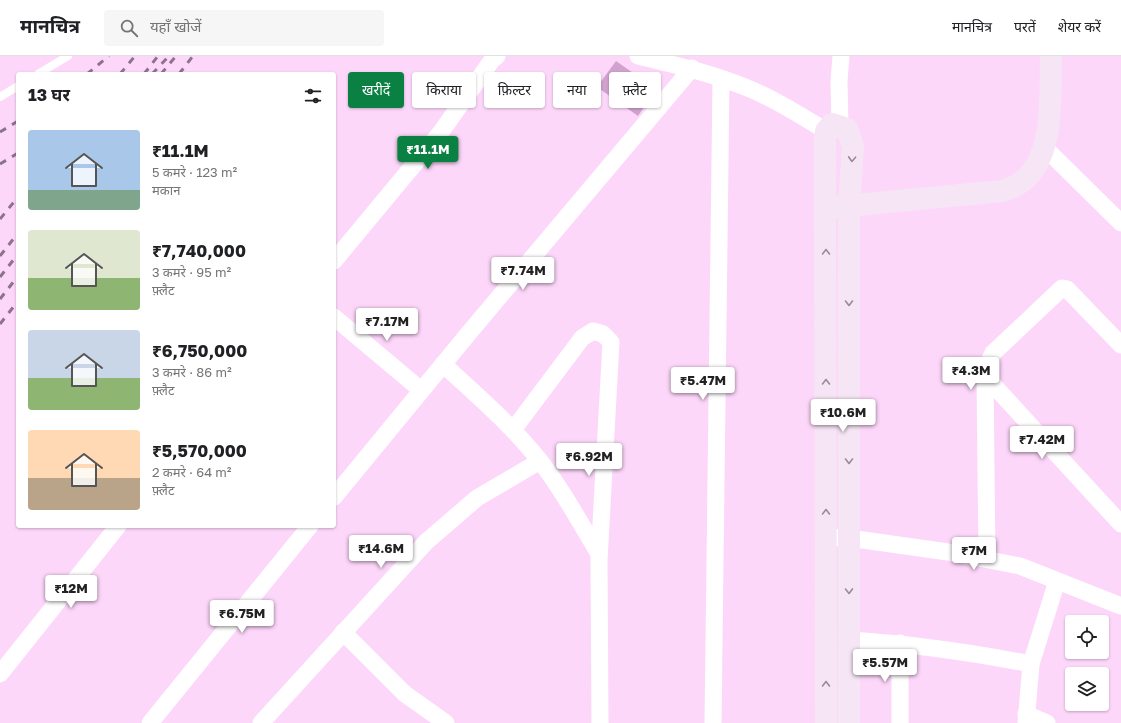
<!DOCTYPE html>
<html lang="hi">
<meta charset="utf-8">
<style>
:root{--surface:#fff;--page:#f6f6f6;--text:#202124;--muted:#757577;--line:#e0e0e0;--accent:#0b8043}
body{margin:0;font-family:"Golos Text","Noto Sans Devanagari",sans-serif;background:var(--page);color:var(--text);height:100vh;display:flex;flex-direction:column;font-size:15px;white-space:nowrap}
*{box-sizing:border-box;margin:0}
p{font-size:13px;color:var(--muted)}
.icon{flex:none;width:22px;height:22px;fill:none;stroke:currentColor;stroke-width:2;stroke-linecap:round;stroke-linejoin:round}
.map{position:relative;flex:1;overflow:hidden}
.side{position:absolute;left:16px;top:16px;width:320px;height:456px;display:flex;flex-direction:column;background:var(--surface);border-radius:4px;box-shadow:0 1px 3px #0004}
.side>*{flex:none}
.banner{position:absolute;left:348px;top:16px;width:380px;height:36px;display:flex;gap:8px}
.fabs{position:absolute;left:1065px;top:559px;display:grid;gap:8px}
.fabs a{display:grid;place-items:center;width:44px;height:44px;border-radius:4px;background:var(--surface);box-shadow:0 1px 3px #0004;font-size:20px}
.price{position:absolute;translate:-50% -34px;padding:0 9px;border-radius:4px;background:#fff;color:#222;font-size:13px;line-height:26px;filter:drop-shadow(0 1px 2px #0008)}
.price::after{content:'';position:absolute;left:50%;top:24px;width:12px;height:9px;margin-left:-6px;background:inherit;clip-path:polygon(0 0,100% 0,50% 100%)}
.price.on{background:var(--accent);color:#fff}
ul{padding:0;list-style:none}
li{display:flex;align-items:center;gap:12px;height:100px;padding:0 12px}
li span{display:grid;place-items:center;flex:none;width:112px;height:80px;border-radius:4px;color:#555}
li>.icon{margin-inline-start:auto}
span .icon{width:48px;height:48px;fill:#fffc;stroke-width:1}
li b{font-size:17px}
h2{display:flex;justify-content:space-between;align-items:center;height:48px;padding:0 12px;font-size:17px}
.pill{padding:0 14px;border-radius:4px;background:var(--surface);box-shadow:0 1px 3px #0004;font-size:14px;line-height:36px}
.pill.on{background:var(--accent);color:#fff}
header{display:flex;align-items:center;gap:24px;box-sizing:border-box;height:56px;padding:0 20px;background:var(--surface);border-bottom:1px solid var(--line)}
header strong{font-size:19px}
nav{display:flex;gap:22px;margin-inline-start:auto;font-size:14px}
.search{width:280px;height:36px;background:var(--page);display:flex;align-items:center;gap:10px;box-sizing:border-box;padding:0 14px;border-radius:4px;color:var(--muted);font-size:15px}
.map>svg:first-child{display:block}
.building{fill:#d0a2cd}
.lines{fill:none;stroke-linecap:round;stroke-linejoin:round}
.lane{stroke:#fff;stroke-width:8}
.street{stroke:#fff;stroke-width:17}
.secondary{stroke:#f6e6f5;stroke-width:22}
.rail{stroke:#8d728b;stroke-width:3;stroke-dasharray:7 7;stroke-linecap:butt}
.oneway{stroke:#9a899a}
</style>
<header>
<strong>मानचित्र</strong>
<div class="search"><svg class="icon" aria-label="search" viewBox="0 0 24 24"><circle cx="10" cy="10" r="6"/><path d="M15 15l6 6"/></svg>यहाँ खोजें</div>
<nav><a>मानचित्र</a><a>परतें</a><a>शेयर करें</a></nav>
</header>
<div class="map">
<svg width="1121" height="667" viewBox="0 0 1121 667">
<rect width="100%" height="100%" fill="#fdd7fa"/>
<path class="building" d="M616 5 656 33 638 60 597 31Z"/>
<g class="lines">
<g class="lane">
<path d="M38 18 68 0"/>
<path d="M0 41 18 30"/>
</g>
<g class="street">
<path d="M638 0C676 9 714 18 750 33 777 44 801 60 826 75"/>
<path d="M840 69 839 25 841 0"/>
<path d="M1044 91 1121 167"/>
<path d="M334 205 441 76 492 4 497 0"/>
<path d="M334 261 421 334"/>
<path d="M443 308C476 339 512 369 540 405 563 434 580 467 599 498"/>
<path d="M985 320 1121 468"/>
<path d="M513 374 582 282 593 275 603 278 611 286 599 504 600 667"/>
<path d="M334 441 468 278 692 12"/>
<path d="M826 481 849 482 948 496 1020 510 1121 550"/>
<path d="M987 503 985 320 987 309 993 297 1062 232 1067 233 1121 289"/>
<path d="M343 576 405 638 446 667"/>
<path d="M850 584C913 588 969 596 1031 608"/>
<path d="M0 618 118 470"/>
<path d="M1026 658 1047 667"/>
<path d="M150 667 310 470"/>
<path d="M261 667 426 486 477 442 540 405"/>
<path d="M713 667 721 24"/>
<path d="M900 667V587"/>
<path d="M1026 667 1031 608 1057 525"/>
</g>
<g class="secondary">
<path d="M835 151 1003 135C1007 133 1013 131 1017 129 1056 107 1050 38 1051 0"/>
<path d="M826 667 825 82 826 75 832 68 847 73 853 90 849 150V667"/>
</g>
<g class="rail">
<path d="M87 18 109 0"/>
<path d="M120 18 135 0"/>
<path d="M144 18 158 0"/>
<path d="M152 18 169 0"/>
<path d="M161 18 176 0"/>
<path d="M179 18 193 0"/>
<path d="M0 76 18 65"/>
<path d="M0 108 18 97"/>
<path d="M0 163 18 141"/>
<path d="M0 200 18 177"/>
<path d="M0 221 18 198"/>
<path d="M0 243 18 220"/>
<path d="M0 268 18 245"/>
</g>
</g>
<defs><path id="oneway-chevron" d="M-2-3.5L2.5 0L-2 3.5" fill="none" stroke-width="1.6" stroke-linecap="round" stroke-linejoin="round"/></defs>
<g class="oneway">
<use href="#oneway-chevron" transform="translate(852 103) rotate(93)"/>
<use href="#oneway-chevron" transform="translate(826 196) rotate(-90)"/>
<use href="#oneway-chevron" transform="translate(849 247) rotate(90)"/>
<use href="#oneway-chevron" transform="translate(826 326) rotate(-90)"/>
<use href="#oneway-chevron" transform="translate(849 405) rotate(90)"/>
<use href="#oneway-chevron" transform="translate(826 456) rotate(-90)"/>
<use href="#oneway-chevron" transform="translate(849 535) rotate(89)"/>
<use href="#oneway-chevron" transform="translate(826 628) rotate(-90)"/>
</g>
</svg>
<div class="fabs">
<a><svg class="icon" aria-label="locate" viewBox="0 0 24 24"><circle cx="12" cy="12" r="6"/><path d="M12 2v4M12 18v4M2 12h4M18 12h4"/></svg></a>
<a><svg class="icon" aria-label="layers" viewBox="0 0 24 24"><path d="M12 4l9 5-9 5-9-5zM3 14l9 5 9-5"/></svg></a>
</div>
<b class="price on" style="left:428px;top:114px">₹11.1M</b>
<b class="price" style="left:523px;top:235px">₹7.74M</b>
<b class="price" style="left:387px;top:286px">₹7.17M</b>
<b class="price" style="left:971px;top:335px">₹4.3M</b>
<b class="price" style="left:703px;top:345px">₹5.47M</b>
<b class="price" style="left:843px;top:377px">₹10.6M</b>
<b class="price" style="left:1042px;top:404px">₹7.42M</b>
<b class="price" style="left:589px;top:421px">₹6.92M</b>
<b class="price" style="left:381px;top:513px">₹14.6M</b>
<b class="price" style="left:974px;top:515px">₹7M</b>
<b class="price" style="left:71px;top:553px">₹12M</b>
<b class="price" style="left:242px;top:578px">₹6.75M</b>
<b class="price" style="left:885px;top:627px">₹5.57M</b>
<div class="banner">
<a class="pill on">खरीदें</a>
<a class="pill">किराया</a>
<a class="pill">फ़िल्टर</a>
<a class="pill">नया</a>
<a class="pill">फ़्लैट</a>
</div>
<section class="side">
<h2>13 घर<svg class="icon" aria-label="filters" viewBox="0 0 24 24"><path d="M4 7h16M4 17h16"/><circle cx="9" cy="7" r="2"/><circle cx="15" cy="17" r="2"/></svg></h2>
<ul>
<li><span style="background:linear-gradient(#a9c7e8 75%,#7fa58c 0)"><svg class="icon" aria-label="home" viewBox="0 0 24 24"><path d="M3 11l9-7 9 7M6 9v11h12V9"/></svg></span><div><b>₹11.1M</b><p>5 कमरे · 123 m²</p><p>मकान</p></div></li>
<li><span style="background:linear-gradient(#dfe7d0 60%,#8fb573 0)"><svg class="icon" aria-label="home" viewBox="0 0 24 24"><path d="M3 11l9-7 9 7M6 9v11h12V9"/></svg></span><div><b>₹7,740,000</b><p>3 कमरे · 95 m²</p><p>फ़्लैट</p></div></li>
<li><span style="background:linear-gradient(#c9d6e8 60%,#8fb573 0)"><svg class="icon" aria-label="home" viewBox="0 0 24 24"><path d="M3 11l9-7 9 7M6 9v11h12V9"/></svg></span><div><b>₹6,750,000</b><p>3 कमरे · 86 m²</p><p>फ़्लैट</p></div></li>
<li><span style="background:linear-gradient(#ffd9b3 60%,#b9a48a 0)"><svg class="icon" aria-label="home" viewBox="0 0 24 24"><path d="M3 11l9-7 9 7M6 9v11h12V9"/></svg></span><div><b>₹5,570,000</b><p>2 कमरे · 64 m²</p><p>फ़्लैट</p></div></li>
</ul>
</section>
</div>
